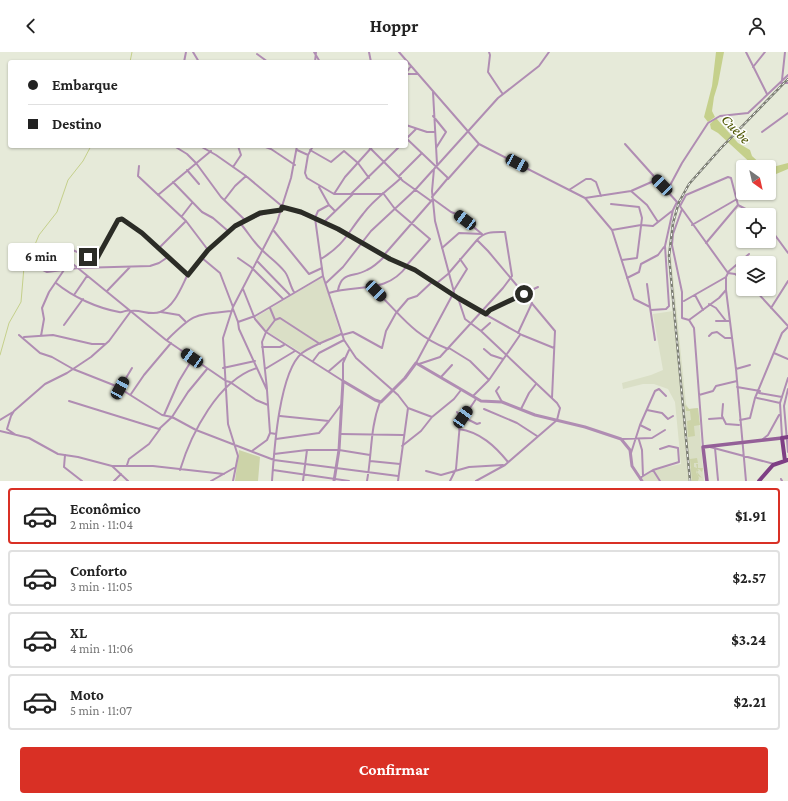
<!DOCTYPE html>
<html lang="pt">
<meta charset="utf-8">
<style>
:root{--surface:#fff;--page:#f6f6f6;--text:#222;--muted:#767676;--line:#e0e0e0;--accent:#d93025}
body{margin:0;font-family:"Crimson Pro",serif;background:var(--page);color:var(--text);height:100vh;display:flex;flex-direction:column;font-size:15px;white-space:nowrap}
*{box-sizing:border-box;margin:0}
p{font-size:13px;color:var(--muted)}
.icon{flex:none;width:22px;height:22px;fill:none;stroke:currentColor;stroke-width:2;stroke-linecap:round;stroke-linejoin:round}
.map{position:relative;height:429px;overflow:hidden}
.drawer{display:flex;flex-direction:column;background:var(--surface);flex:1}
.drawer>*{flex:none}
.guide{position:absolute;left:8px;top:8px;width:400px;height:88px;border-radius:4px;box-shadow:0 1px 3px #0004;display:grid;align-content:center;height:88px;padding:0 20px;background:var(--surface)}
.needle{width:26px;rotate:146deg}
.controls{position:absolute;left:736px;top:108px;display:grid;gap:8px}
.controls a{display:grid;place-items:center;width:40px;height:40px;border-radius:4px;background:var(--surface);box-shadow:0 1px 3px #0004;font-size:20px}
.end{position:absolute;width:18px;height:18px;margin:-9px;border:5px solid #2b2c26;background:#fff;box-shadow:0 0 0 2px #fff}
.from{border-radius:50%}
.bubble{position:absolute;height:28px;border-radius:4px;background:var(--surface);box-shadow:0 1px 3px #0004;font-size:13px;font-weight:700;line-height:28px;text-align:center}
.car{position:absolute;width:12px;height:24px;margin:-12px -6px;border-radius:5px;box-shadow:0 0 3px 1px #0007;background:linear-gradient(#222 24%,#8ab4d8 0 40%,#222 0 76%,#8ab4d8 0 86%,#222 0)}
.guide b{display:flex;align-items:center;gap:14px;height:38px;font-size:15px}
.guide b+b{border-top:1px solid var(--line)}
.guide i{width:10px;height:10px;background:var(--text)}
ul{padding:7px 0 0;list-style:none}
li{display:flex;align-items:center;gap:12px;height:56px;margin:0 8px 6px;padding:0 12px;border:2px solid var(--line);border-radius:4px}
li div{flex:1}
li b{display:block;font-size:15px}
li em{font-style:normal;font-weight:700}
li.on{border-color:var(--accent)}
li>.icon{width:36px;height:36px;stroke-width:1.5}
.primary-button{display:flex;gap:8px;margin-top:auto;padding:8px 20px}
.primary-button a{flex:1;height:46px;border-radius:4px;background:var(--accent);color:#fff;font-size:16px;font-weight:700;line-height:46px;text-align:center}
header{display:flex;justify-content:space-between;align-items:center;height:52px;padding:0 20px;background:var(--surface);font-size:18px;font-weight:700}
.map>svg:first-child{display:block}
.built{fill:#dadfc6}
.green{fill:#ccd3a8}
.water{fill:#c5d08b}
.lines{fill:none;stroke-linecap:round;stroke-linejoin:round}
.stream{stroke:#c5d08b;stroke-width:1}
.minor{stroke:#b08db3;stroke-width:2}
.tertiary{stroke:#b08db3;stroke-width:3}
.secondary{stroke:#946098;stroke-width:3.5}
.primary{stroke:#7e3f84;stroke-width:4}
.rail-casing{stroke:#7c7e74;stroke-width:2.5}
.rail{stroke:#fff;stroke-width:1;stroke-dasharray:3;stroke-linecap:butt}
.route{stroke:#2b2c26;stroke-width:5}
.labels{text-anchor:middle;stroke-width:3;stroke-linejoin:round;paint-order:stroke}
.water-label{font-size:15px;font-style:italic;fill:#4c5500;stroke:#fff}
</style>
<header><svg class="icon" aria-label="back" viewBox="0 0 24 24"><path d="M15 5l-7 7 7 7"/></svg>Hoppr<svg class="icon" aria-label="person" viewBox="0 0 24 24"><circle cx="12" cy="8" r="4"/><path d="M4 21q1-7 8-7t8 7"/></svg></header>
<div class="map">
<svg width="788" height="429" viewBox="0 0 788 429">
<rect width="100%" height="100%" fill="#e6ead9"/>
<path class="built" d="M671,203L686,352L689,357L698,356L704,429H643L641,426L654,418L681,412L675,350L668,337L654,332H643L623,337L622,331L651,323L663,318L653,262L673,259L669,211Z
M323,225L340,281L302,301L268,280L259,272L256,265Z"/>
<path class="green" d="M685,353L689,357L698,356L700,373L694,374L695,384L688,385L687,369L691,368L690,359H686Z
M239,398L260,405L258,429H235Z
M697,406L698,411H694V415L697,416L696,412H698V416H703L702,420L699,417H697L699,418L697,420L702,426L698,424L696,418V420L699,426L698,429H692L690,407Z"/>
<path class="water" d="M716,0H724L718,32L714,45L712,59L715,65L708,70L704,65L712,34Z
M716,66L738,91L750,98L752,104L764,115H755L718,81L711,77L710,72Z
M788,111V117L769,125V116Z"/>
<g class="lines">
<path class="stream" d="M130,10L132,0
M0,303L9,271L21,250L24,215L31,202L39,183L57,160L68,128L83,109L91,94"/>
<path class="minor" d="M193,0L199,10
M314,0L320,10
M369,0L371,10
M399,0L479,92L585,146L612,178L634,247L650,255L655,288
M489,0L490,3L488,20L502,41
M746,0L767,42
M257,2L268,10
M184,10L186,0
M315,10L316,0
M753,15L765,0
M406,21L411,14
M406,22H417
M782,28L785,0
M781,31H788
M433,40L437,112
M433,64L446,80L436,96
M406,73L427,80H435
M762,80L788,61
M406,86L448,126L432,145
M406,87L416,77
M625,92L677,150L728,221L735,222L743,228
M174,94L187,102L196,111
M200,94L216,103L246,124L283,155L324,170L390,207L415,218L453,243L458,246L465,267L481,279L557,351L560,356L557,368L505,413L476,429
M263,94L271,97L295,113
M313,94L308,103L305,121L307,126L334,142H382
M368,94L403,129L431,149
M297,98L308,103
M310,98L331,110L344,99L358,111L369,126
M196,111L221,145L246,169
M139,114L138,124L186,169L208,198
M233,115L241,103L238,94
M187,118L199,132
M399,124L422,101
M448,127L479,92
M173,130L202,160L213,166L228,179
M319,135L329,153
M569,138L586,127H591L596,130L601,144
M631,139L647,153L658,170
M667,139L682,111L708,71L720,64L748,61L788,23
M383,141L395,157L430,187L406,214
M334,142L345,125L373,94
M351,142L400,94
M158,143L211,99
M585,146L631,139L656,128
M225,147L235,134L246,124
M611,152L639,155L642,166L637,206L622,208
M738,153L757,163
M680,154L686,143L728,125L731,126L738,153L706,191
M682,157L673,182L672,193L682,240V266L689,268L694,276L703,395
M335,159L329,153L318,159L315,166L323,224L344,288L356,306L398,343L408,356L398,429
M182,164L192,151
M324,170L353,142
M240,171C248,180 253,190 262,198C270,206 278,211 285,220C289,225 290,234 294,240
M692,173L737,147
M769,175L788,201
M612,178L641,173L653,174L672,159
M274,179L309,222L322,216
M66,195L95,208L118,168L123,167L142,181L188,223
M159,196L186,169
M442,196L459,181L482,182
M53,199L68,208L166,288L226,329L230,330L256,348L268,353
M384,203L433,147L451,160L459,163L482,182
M202,206L220,221L233,255
M238,206L251,215L283,247
M321,207C345,192 346,183 363,162C373,148 388,138 401,126
M258,210L290,243
M43,218L47,220L78,216L150,214L159,211L168,205
M728,220L749,202
M728,221L726,225V238L736,317L746,429
M627,226L639,220L641,212L658,203L664,195
M56,231C73,245 97,256 119,260C123,261 126,257 131,259
M326,231L343,215L371,179L415,138L433,118
M437,231L448,222L477,188L488,199L555,279L552,346
M647,232L650,255
M371,235C400,260 409,281 448,297
M243,237L255,267L266,280L343,329
M754,237L788,274
M338,238C342,219 353,226 367,218C374,215 380,209 385,204
M454,238L467,217L460,207
M107,239L130,215
M329,241C359,232 386,242 407,214
M74,243L87,224
M695,243L703,258
M458,247L522,283L554,296
M684,249L726,225
M709,252L716,256L726,269
M771,256L788,229
M233,257L238,270L239,277L267,338L270,381L276,382
M651,258L666,257L669,254L665,194L673,158L677,150
M161,260L179,263L185,269
M486,262L490,258L538,235
M275,268L280,266L320,292
M689,268L719,246L726,238
M716,269H730
M238,270L255,264L323,224
M64,273L83,247
M481,279L490,271
M518,281L532,251
M19,283L40,301L52,305L73,317L116,334L162,363L172,365L196,378L274,408L398,424
M342,283L353,280L382,296L386,279L396,261L408,247L417,244L432,230
M41,284L44,267L42,256L49,240L64,218
M709,284L712,281L717,280L725,286H732
M24,285L53,283L92,292H104
M167,288C194,261 194,263 232,259
M262,295H280L284,293
M449,296L470,309L489,328
M484,297L491,303L503,307
M774,301L788,307
M313,309L319,301L344,288
M416,311L454,240L435,169L432,139L434,117L498,46L539,14L549,0
M419,312L440,305L503,236L512,224L505,180C494,180 485,179 477,188
M223,316L255,309
M265,317L295,299
M736,317L750,313
M329,319L344,306
M441,325L452,313
M343,329V311L349,298
M499,335L496,339L502,350
M737,335L760,339
M120,336L132,316
M267,337L262,290L266,280L275,268L270,256
M788,337L784,354L788,400
M759,341L782,345
M131,342L144,323L171,291
M474,343L489,328L520,283
M699,343L713,339L716,334L737,329
M757,346L780,351
M69,349L159,377L172,365L188,340L207,317
M723,352L722,364L726,372L739,373
M408,356L432,365
M484,357L517,371L537,384
M521,357L529,341L536,332
M647,358L662,361L668,367L673,364
M457,360L462,367
M164,363L179,329L193,306
M463,365L477,372L480,371
M709,367L723,366
M0,368L13,360
M740,368L750,366L755,346L782,281L788,275
M329,369L341,353
M640,373L650,378
M459,377C480,380 495,394 508,410
M0,379L29,386L58,402L78,405L112,414L128,429
M341,382L403,383
M16,383L7,377L11,364L14,359L45,332L67,321L91,305L109,289L131,259C140,257 150,264 160,260C174,255 181,236 187,224C191,217 198,211 203,205C223,179 248,163 281,158
M782,385L780,351L788,326
M276,387L319,381L329,369L280,364
M622,387L652,386L665,378
M763,387L768,383L779,363
M639,388L642,398L643,424L640,426
M402,394L421,379L432,365L454,347L461,338
M710,395L774,412
M715,396L718,428
M252,399L267,388L270,381
M631,401L640,373L655,339L659,337L666,344
M274,402L307,398
M65,403L64,415L82,429
M370,409L400,412
M127,413L129,407L149,392L160,377
M112,414H153L224,422
M180,418C191,382 218,328 257,316
M273,418L349,429
M653,418L660,429
M426,419L441,423L469,415L503,413
M643,424L653,418L679,410L678,396L669,394L660,397
M781,427L782,429
M114,429L121,422
M211,429L234,416
M233,429L238,404L228,372L223,286L233,255L277,170L291,126L297,94
M272,429C274,400 279,320 302,301C313,293 329,288 341,282
M303,429L307,398H339L370,403
M367,429C372,402 370,376 380,350
M450,429L456,417L460,371L476,347"/>
<path class="tertiary" d="M334,429L339,398L343,329L375,348L381,350L405,326L416,311L481,349L502,350L535,363L585,375L621,387L630,398L632,414L642,429"/>
<path class="secondary" d="M707,429L703,395L782,386"/>
<path class="primary" d="M785,409L782,386L788,385
M759,429L773,413L788,408"/>
<g class="rail-casing">
<path id="rail" d="M690,429L669,204L673,171L679,150L689,132L721,96L788,27"/>
</g>
<use href="#rail" class="rail"/>
</g>
<g class="lines">
<path class="route" d="M88,205L96,208L118,168L122,167L142,181L188,223L208,198L235,174L260,161L281,158L282,155L301,160L338,177L390,207L415,218L458,246L486,262L490,258L524,242"/>
</g>
<g class="labels">
<g class="water-label">
<text transform="translate(736 77) rotate(46)" y="5">Cuebe</text>
</g>
</g>
</svg>
<div class="controls">
<a><svg class="needle" viewBox="-14 -14 28 28"><path d="M0-13l5 13h-10z" fill="#e53935"/><path d="M0 13l5-13h-10z" fill="#767676"/></svg></a>
<a><svg class="icon" aria-label="locate" viewBox="0 0 24 24"><circle cx="12" cy="12" r="6"/><path d="M12 2v4M12 18v4M2 12h4M18 12h4"/></svg></a>
<a><svg class="icon" aria-label="layers" viewBox="0 0 24 24"><path d="M12 4l9 5-9 5-9-5zM3 14l9 5 9-5"/></svg></a>
</div>
<i class="end from" style="left:524px;top:242px"></i>
<i class="end" style="left:88px;top:205px"></i>
<div class="bubble" style="left:8px;top:191px;width:66px">6 min</div>
<i class="car" style="left:517px;top:111px;rotate:118deg"></i>
<i class="car" style="left:662px;top:133px;rotate:316deg"></i>
<i class="car" style="left:465px;top:168px;rotate:307deg"></i>
<i class="car" style="left:376px;top:239px;rotate:135deg"></i>
<i class="car" style="left:192px;top:306px;rotate:305deg"></i>
<i class="car" style="left:120px;top:336px;rotate:29deg"></i>
<i class="car" style="left:463px;top:365px;rotate:35deg"></i>
<div class="guide">
<b><i class="from"></i>Embarque</b>
<b><i></i>Destino</b>
</div>
</div>
<section class="drawer">
<ul>
<li class="on"><svg class="icon" aria-label="car" viewBox="0 0 24 24"><path d="M5 17H2v-5l4-1 3-4h7l3 4 3 1v5h-3M9 17h6M6 11h13"/><circle cx="7" cy="17" r="2"/><circle cx="17" cy="17" r="2"/></svg><div><b>Econômico</b><p>2 min · 11:04</p></div><em>$1.91</em></li>
<li><svg class="icon" aria-label="car" viewBox="0 0 24 24"><path d="M5 17H2v-5l4-1 3-4h7l3 4 3 1v5h-3M9 17h6M6 11h13"/><circle cx="7" cy="17" r="2"/><circle cx="17" cy="17" r="2"/></svg><div><b>Conforto</b><p>3 min · 11:05</p></div><em>$2.57</em></li>
<li><svg class="icon" aria-label="car" viewBox="0 0 24 24"><path d="M5 17H2v-5l4-1 3-4h7l3 4 3 1v5h-3M9 17h6M6 11h13"/><circle cx="7" cy="17" r="2"/><circle cx="17" cy="17" r="2"/></svg><div><b>XL</b><p>4 min · 11:06</p></div><em>$3.24</em></li>
<li><svg class="icon" aria-label="car" viewBox="0 0 24 24"><path d="M5 17H2v-5l4-1 3-4h7l3 4 3 1v5h-3M9 17h6M6 11h13"/><circle cx="7" cy="17" r="2"/><circle cx="17" cy="17" r="2"/></svg><div><b>Moto</b><p>5 min · 11:07</p></div><em>$2.21</em></li>
</ul>
<div class="primary-button"><a>Confirmar</a></div>
</section>
